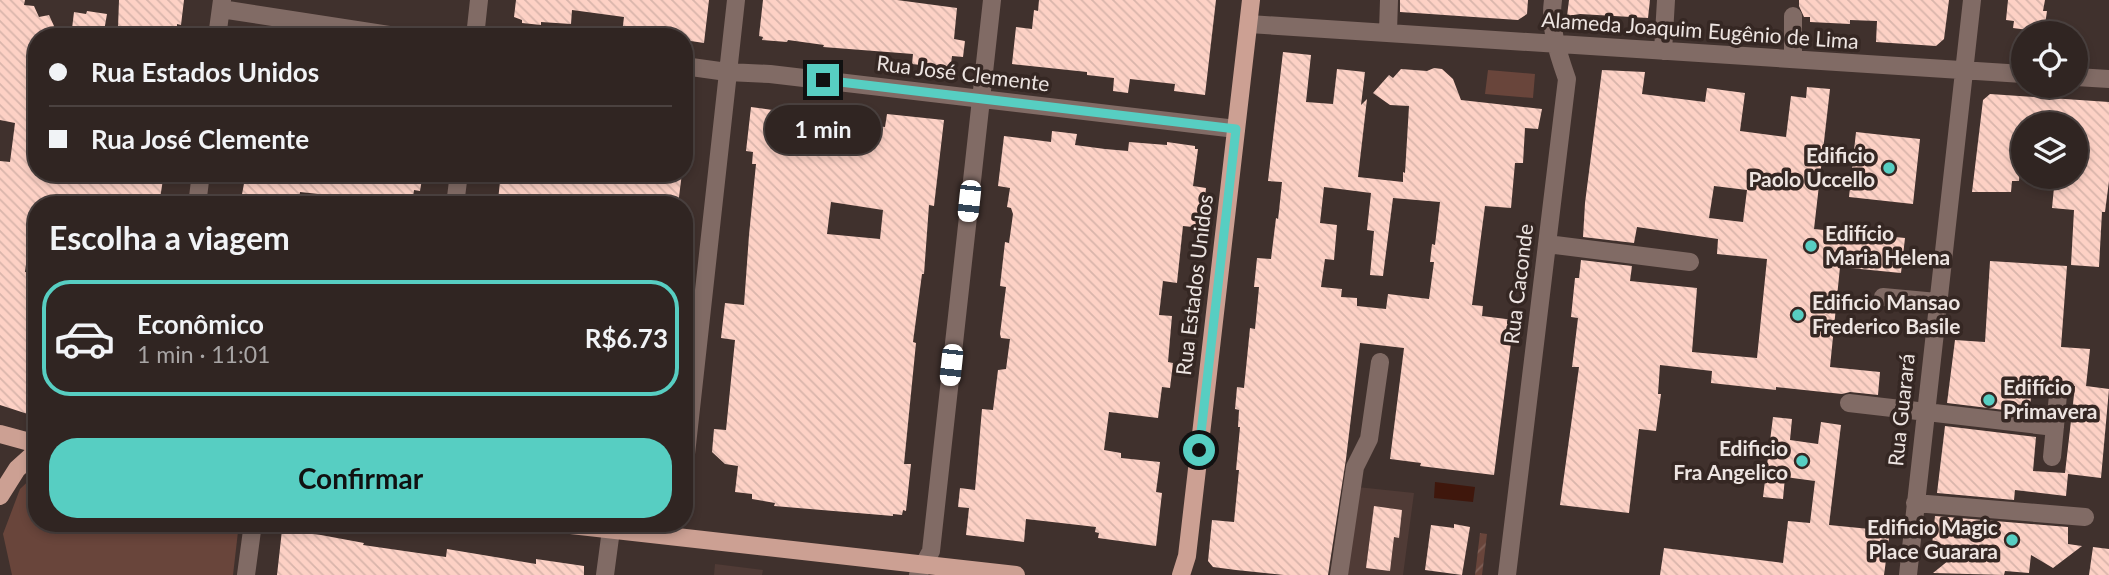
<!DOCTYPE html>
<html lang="pt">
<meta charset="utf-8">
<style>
:root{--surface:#302522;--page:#3c312f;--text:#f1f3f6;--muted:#a8a5a5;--line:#4b4240;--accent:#57cec2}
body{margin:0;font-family:Lato,sans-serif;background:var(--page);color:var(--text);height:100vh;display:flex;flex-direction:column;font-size:26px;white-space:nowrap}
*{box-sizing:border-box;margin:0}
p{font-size:23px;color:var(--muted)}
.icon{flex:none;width:38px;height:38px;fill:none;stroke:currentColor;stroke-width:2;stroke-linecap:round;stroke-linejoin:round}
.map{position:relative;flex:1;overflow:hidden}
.sheet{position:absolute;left:28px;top:196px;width:665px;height:336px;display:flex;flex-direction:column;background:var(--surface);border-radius:28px;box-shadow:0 4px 10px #0003,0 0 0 2px var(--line)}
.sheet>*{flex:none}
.banner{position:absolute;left:28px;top:28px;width:665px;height:154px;border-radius:28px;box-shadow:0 4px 10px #0003,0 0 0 2px var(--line);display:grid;align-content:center;height:154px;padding:0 21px;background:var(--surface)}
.fabs{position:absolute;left:2011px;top:21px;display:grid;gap:14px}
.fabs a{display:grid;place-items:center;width:77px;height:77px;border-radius:50%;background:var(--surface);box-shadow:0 4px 10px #0003,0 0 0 2px var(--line);font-size:35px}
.end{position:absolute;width:32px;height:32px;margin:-16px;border:9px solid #57cec2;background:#111;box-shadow:0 0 0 4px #111}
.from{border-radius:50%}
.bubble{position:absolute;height:49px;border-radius:24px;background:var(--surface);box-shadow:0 4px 10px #0003,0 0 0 2px var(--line);font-size:23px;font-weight:700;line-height:49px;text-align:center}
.car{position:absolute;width:21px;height:42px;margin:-21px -10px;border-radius:9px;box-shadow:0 0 5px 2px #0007;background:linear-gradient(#fff 24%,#345 0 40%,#fff 0 76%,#345 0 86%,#fff 0)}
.banner b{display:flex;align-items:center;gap:24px;height:66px;font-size:26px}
.banner b+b{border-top:2px solid var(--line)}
.banner i{width:18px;height:18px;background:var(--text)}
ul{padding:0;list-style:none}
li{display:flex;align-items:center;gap:21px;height:116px;margin:0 14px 10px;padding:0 7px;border:4px solid var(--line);border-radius:28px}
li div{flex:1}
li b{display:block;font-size:26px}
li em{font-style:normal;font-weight:700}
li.active{border-color:var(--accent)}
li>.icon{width:63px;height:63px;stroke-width:1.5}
h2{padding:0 21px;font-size:32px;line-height:84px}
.primary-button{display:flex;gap:14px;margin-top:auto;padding:14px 21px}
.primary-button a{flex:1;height:80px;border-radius:28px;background:var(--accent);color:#111;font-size:28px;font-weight:700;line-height:80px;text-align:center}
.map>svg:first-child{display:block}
.built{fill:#503b36}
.green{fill:#69453b}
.garden{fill:url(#garden-furrows)}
.water{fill:#3f170c}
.building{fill:url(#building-back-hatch);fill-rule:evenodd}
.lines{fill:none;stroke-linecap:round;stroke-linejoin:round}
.minor{stroke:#816b65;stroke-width:18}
.major{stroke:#cca093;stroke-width:18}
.route{stroke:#57cec2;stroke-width:9}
.poi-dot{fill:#57cec2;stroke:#352723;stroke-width:2.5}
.labels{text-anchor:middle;stroke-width:7;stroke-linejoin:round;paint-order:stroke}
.street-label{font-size:21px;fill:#ede4e1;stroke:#352723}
.poi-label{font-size:21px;font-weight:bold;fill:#ede4e1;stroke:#352723;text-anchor:end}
</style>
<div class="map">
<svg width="2109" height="575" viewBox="0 0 2109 575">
<defs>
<pattern id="garden-furrows" width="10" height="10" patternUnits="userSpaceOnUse" patternTransform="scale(1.75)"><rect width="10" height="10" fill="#69453b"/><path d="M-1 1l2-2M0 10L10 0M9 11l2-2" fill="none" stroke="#7f6057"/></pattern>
<pattern id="building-back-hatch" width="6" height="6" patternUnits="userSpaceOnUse" patternTransform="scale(1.75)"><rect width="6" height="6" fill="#fdd1c5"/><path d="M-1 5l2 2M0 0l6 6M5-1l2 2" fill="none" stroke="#d9b5ab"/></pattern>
</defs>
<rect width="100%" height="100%" fill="#40312d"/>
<path class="built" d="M1357,487L1414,493L1403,575H1347Z
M715,564L763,570L762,575H714Z"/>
<path class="green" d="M1488,70L1535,74L1533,98L1485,94Z
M37,473V523H239L233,575H12L3,534L20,489Z"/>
<path class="garden" d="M1480,533L1487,534L1482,575H1475Z"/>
<path class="water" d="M1435,482L1475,487L1473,502L1434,498Z"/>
<path class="building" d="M0,0H25L24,5L34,6L39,17L49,15L59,37H37V173H164L159,205H37V213L33,212L25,272L37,273V417L0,405V161L10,162L15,123L0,120Z
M119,0H184L181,25L177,24V31L171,30L170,33L160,32V37H142L140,31L118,28Z
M516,0H709L704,43L684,40V37H652L622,33L624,17L572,10L571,24L541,22V25L522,23V20L514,17Z
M763,0H897L957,8L954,39L965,41L963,57L952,56L950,73L919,70L920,65L912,64L913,54L823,47L824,45L788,40L787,42L762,40L763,37L759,36Z
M1039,0H1216L1205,95L1174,91L1175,84L1130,79L1128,93L1113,91L1114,78L1087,75V72L1012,64L1016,27L1032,29L1034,10L1038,11Z
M1400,0H1528L1527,14L1518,20L1400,12Z
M1569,0H1650L1648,18L1580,14L1567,16Z
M1799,0H1949L1944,39L1936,46L1876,42L1877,21L1850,20V24L1810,22V17H1804L1799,6Z
M2008,0H2045L2043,11H2047L2044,32L2013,28L2014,21L2006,20Z
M87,11L107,14L103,37H71L74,12L86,14Z
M1283,52L1311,55L1306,102L1333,104L1337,69L1365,72L1361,105L1367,99L1358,177L1403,182V172L1405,173L1409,106L1390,105L1373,93L1389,75L1393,78L1401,69L1427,71L1434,68L1442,69L1453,79L1461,100L1542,109L1538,129L1525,128L1523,163H1515L1511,208L1485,206L1472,305L1483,306L1482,316L1514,320L1494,475L1420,466L1421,463L1390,459L1404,348L1360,343L1346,459L1328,575H1284L1236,570L1213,567L1208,561L1212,520L1234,522L1239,470H1236L1240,427H1238L1239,410L1235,409L1237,387L1244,388L1250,328L1255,329L1259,287H1254L1257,258L1271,259L1276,218L1278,219L1279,211L1282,182L1268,181ZM1324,187L1371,193L1367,230L1374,231L1370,275L1383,276L1393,198L1440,202L1435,245L1432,244L1430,262H1434L1429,299L1388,294L1386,309L1357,306V298L1341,297L1342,289L1321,287L1325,259L1334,260L1337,225L1320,223Z
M1602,70L1645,72L1642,94L1705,102L1707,88L1745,93L1740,131L1786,137L1791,96L1806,98L1807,87L1830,89L1814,229L1905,238L1901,273L1840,267L1830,367L1880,372L1878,395L1850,392L1842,394L1776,387V390L1711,383L1712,371L1660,365L1658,394H1661L1656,431L1639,429L1629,513L1560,505L1579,367H1572L1578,318L1571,317L1575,278H1579L1581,260L1632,266L1630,281L1697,288L1692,352L1757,358L1767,259L1717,254L1718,239L1637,227L1634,243L1583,237L1585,203ZM1714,186L1747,190L1743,222L1709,218Z
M1990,94L2109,102V181L2105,212H2102L2099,267L2071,265L2074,210L2052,208L2055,177H2076L2078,124H2023L2019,181H2012L2011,192H1972L1983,100Z
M751,107L801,114L802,112L828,115L855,119V123L885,127L887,114L944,120L934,206L929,205L924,274H922L913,342L916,343L904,464H911L906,511L903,510L902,515L893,514V516L774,506L775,503L752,499V494L735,492L738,466L725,464L712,452L714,429L726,430L735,340L721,338L725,303L744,305L749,235L756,164H752L753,152L746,151ZM831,202L883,210L880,239L827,234Z
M1052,131L1077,134L1075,145L1105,149L1128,151L1129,142L1167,145V142L1195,146V149H1198L1193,186L1206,188L1202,228L1183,226L1177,283L1163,281L1159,315L1172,316L1168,362L1173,363L1170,388L1162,387L1158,418L1109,412L1104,450L1121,453V458L1160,462L1156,492L1162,493L1156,546L1098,538L1099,533L1095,532L1096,527L1026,519L1024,542L966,535L969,508L958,507L960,488L975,490L982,409L993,410L998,370L1006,369L1010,339L1001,338L1000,334L1006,287L1000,286L1005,242L1009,243L1013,214L1011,208L1007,207L1010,188L998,186L1004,136L1051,142Z
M1856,132L1920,139L1913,204L1849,197Z
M246,173H423L420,191L414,190L412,205L337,203V196L300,192L298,205H240Z
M501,173H682L678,205H527L502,202L498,200Z
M1990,261L2067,266L2061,347L2090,349L2086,386L2109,389L2101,478L2068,474L2066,496L2015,490L2014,500L1937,493L1945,426L2036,437L2033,471L2065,473L2075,386L2033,382L2029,413L1947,403L1955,340L1985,342Z
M1773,417L1792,419L1790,440L1818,444L1821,422L1841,425L1829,525L1890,531L1884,575H1660L1664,548L1783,563L1788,521L1810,523L1815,481L1785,477L1783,499L1763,497Z
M1374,506L1402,510L1399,538L1394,537L1390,571L1366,568Z
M1935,516L2068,527V544L2082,546L2053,568L2031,555L2029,573L2005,571L2004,575L1933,573L1964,548L1932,545Z
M1454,524L1470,527L1462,575L1425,570L1431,525L1454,528Z
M282,530L321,535L364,543L363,545L446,557L447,549L536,564V559L584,566V575H277Z
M2093,547L2109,549V575H2089Z"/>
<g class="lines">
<path class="minor" d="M221,9L402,37
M1249,24L2023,74
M1388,32L1389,0
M217,37L222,0
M475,37L479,0
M1663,51L1666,0
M1793,59V16
M684,66L727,72L770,74L1236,129
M2076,77L2109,79
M197,205L201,173
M455,205L459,173
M1547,244L1690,262
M1883,297L1937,302
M1849,403L2055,427
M2052,457L2058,395
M684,472L736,0
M1915,503L2085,517
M246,575L253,523
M605,575L611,530
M918,575L931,551L992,0
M1339,575L1355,467L1369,439L1380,362
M1507,575L1567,79C1558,53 1549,28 1553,0
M1908,575L1972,0"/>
<path class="major" d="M0,434L37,444
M0,496L17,469L37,451
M553,523L1016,575
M1181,575L1187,556L1251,0"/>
</g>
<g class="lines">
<path class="route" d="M823,80L1236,129L1199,450"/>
</g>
<g class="poi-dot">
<circle cx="1889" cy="168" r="7"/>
<circle cx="1811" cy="246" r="7"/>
<circle cx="1798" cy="315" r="7"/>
<circle cx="1989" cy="400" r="7"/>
<circle cx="1802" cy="461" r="7"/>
<circle cx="2012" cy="540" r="7"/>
</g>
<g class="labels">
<g class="street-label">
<text transform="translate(1700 31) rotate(4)" y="7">Alameda Joaquim Eugênio de Lima</text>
<text transform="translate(963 74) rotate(7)" y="7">Rua José Clemente</text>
<text transform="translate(1519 284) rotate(-83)" y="7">Rua Caconde</text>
<text transform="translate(1195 285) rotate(-83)" y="7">Rua Estados Unidos</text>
<text transform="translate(1902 410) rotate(-84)" y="7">Rua Guarará</text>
</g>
<g class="poi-label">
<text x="1875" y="163">Edificio<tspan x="1875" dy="24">Paolo Uccello</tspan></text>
<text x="1825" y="241" text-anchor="start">Edifício<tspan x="1825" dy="24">Maria Helena</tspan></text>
<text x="1812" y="310" text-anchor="start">Edificio Mansao<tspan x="1812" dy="24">Frederico Basile</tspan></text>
<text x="2003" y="395" text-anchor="start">Edifício<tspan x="2003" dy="24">Primavera</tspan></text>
<text x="1788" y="456">Edificio<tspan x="1788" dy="24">Fra Angelico</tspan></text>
<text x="1998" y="535">Edificio Magic<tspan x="1998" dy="24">Place Guarara</tspan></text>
</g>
</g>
</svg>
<div class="fabs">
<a><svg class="icon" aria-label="locate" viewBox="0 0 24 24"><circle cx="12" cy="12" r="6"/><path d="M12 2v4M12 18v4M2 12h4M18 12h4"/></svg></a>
<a><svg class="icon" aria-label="layers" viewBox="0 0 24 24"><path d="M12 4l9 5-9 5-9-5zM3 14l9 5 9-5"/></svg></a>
</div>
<i class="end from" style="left:1199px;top:450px"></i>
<i class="end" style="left:823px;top:80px"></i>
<div class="bubble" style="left:765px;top:105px;width:116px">1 min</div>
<i class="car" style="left:969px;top:201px;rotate:186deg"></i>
<i class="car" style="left:951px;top:365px;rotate:186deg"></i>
<div class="banner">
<b><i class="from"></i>Rua Estados Unidos</b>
<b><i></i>Rua José Clemente</b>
</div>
<section class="sheet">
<h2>Escolha a viagem</h2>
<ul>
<li class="active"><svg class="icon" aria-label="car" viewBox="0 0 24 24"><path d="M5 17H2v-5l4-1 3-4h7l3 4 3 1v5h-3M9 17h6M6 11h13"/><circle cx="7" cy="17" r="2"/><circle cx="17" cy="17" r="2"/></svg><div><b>Econômico</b><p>1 min · 11:01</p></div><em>R$6.73</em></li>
</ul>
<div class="primary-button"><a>Confirmar</a></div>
</section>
</div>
